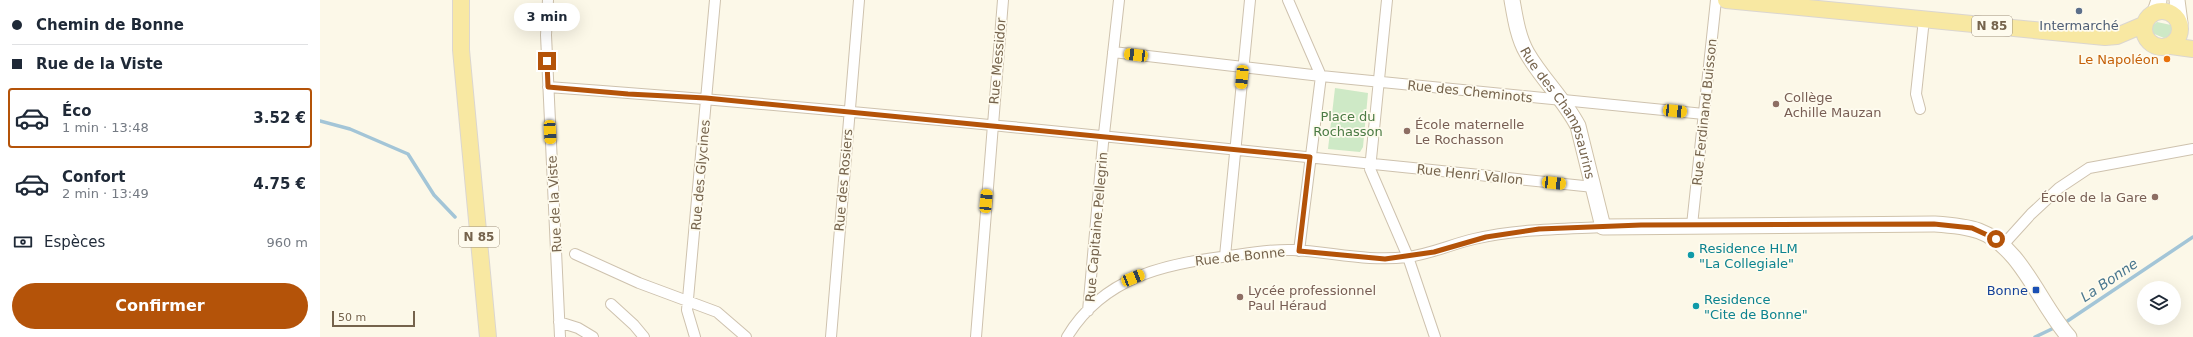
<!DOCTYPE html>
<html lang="fr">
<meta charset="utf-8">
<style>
:root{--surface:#fff;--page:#f6f6f7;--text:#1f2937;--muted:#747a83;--line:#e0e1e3;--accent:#b45309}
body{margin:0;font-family:"DejaVu Sans",sans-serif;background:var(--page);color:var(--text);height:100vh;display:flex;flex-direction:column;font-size:15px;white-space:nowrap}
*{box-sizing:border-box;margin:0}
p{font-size:13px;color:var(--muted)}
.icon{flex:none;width:22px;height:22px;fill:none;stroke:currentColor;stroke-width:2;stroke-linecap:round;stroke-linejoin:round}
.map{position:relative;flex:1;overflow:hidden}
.panel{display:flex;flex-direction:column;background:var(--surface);width:320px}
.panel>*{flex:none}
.hud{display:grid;align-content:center;height:88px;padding:0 12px;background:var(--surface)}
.controls{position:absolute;left:1817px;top:281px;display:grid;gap:8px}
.controls a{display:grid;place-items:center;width:44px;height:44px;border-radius:50%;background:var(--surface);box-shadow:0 4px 16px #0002;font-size:20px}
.scale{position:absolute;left:12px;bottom:10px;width:83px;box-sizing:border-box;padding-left:4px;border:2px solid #75634c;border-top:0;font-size:11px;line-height:14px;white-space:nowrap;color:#75634c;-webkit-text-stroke:3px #fefbee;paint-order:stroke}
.end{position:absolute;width:18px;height:18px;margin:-9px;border:5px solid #b45309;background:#fff;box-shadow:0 0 0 2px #fff}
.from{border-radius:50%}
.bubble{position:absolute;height:28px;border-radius:14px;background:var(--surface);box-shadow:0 4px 16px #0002;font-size:13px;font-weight:700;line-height:28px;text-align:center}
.car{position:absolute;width:12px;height:24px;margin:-12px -6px;border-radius:5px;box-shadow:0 0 3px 1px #0007;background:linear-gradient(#f5c518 24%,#345 0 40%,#f5c518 0 76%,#345 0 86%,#f5c518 0)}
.hud b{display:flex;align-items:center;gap:14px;height:38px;font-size:15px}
.hud b+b{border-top:1px solid var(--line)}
.hud i{width:10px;height:10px;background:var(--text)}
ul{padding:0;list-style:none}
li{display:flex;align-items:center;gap:12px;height:60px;margin:0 8px 6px;padding:0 4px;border:2px solid transparent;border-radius:4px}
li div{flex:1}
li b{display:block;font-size:15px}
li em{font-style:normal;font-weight:700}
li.current{border-color:var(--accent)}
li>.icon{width:36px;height:36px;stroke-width:1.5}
.pay{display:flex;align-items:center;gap:10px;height:44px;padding:0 12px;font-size:15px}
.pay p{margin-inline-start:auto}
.primary-button{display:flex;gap:8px;margin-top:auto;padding:8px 12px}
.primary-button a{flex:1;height:46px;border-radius:24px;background:var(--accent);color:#fff;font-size:16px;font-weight:700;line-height:46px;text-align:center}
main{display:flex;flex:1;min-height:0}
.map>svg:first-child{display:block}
.green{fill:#cee9c6}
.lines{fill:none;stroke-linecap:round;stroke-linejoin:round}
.stream{stroke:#a3c5d7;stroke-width:3.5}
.street-casing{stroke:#cec2ae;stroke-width:12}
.secondary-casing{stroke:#d0c3ab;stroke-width:17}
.primary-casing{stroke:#dbd6d0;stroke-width:18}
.street{stroke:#fff;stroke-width:10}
.secondary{stroke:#fff;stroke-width:15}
.primary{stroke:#f8e8a2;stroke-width:16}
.route{stroke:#b45309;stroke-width:5}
.service-dot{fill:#5c6f8a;stroke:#fefbee;stroke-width:1.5}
.food-dot{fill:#e8710a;stroke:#fefbee;stroke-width:1.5}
.education-dot{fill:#8d6e63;stroke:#fefbee;stroke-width:1.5}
.culture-dot{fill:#0f9aa8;stroke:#fefbee;stroke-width:1.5}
.transit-dot{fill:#1a4fb4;stroke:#fefbee;stroke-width:1.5}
.labels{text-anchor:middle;stroke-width:3.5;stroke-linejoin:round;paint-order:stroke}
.shield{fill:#fefbee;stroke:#9e917d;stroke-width:1}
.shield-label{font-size:12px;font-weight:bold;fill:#75634c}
.service-label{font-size:13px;fill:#4e5e75;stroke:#fefbee}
.food-label{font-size:13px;fill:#c56008;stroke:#fefbee;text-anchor:end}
.street-label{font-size:13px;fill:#75634c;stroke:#fefbee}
.education-label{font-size:13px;fill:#785e54;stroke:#fefbee;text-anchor:start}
.park-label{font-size:13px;fill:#4b7b44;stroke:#fefbee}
.culture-label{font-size:13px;fill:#0d838f;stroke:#fefbee;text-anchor:start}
.transit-label{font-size:13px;fill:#164399;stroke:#fefbee;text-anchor:end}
.water-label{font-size:14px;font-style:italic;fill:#4a778f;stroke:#fefbee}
</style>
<main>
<section class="panel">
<div class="hud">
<b><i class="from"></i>Chemin de Bonne</b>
<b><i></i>Rue de la Viste</b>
</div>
<ul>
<li class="current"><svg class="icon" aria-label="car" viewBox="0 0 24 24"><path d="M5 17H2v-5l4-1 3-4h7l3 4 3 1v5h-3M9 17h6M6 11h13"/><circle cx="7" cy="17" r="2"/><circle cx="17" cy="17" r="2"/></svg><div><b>Éco</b><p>1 min · 13:48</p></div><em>3.52 €</em></li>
<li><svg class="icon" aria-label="car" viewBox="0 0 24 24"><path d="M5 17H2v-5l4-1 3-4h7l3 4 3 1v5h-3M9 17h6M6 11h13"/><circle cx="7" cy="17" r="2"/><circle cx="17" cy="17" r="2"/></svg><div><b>Confort</b><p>2 min · 13:49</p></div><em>4.75 €</em></li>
</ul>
<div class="pay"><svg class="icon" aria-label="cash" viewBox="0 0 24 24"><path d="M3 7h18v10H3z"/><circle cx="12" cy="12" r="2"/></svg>Espèces<p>960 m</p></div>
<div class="primary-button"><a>Confirmer</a></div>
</section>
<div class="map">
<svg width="1873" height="337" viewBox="0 0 1873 337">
<rect width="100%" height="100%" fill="#fcf8e8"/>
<path class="green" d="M1837,22L1851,25L1853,30L1851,36L1844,38L1832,33V26Z
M1015,88L1048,93L1043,147L1040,152L1008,149Z"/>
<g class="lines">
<path class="stream" d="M0,121L30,129L88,154L114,195L135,217
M1743,324L1873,237
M1715,337L1736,327"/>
<g class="street-casing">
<path id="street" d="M228,0L226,35L240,337
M968,0L1001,76
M1067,0L1050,169L1088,257L1115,337
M793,52L1001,76L1384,114
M228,87C577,112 925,151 1274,187
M1600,109L1596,94L1604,19
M1372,225L1396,0
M1683,245L1711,214L1739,188L1769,168L1873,149
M979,251L1001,76
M255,254L319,283L397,312L426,337
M905,256L930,0
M291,304L314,325L324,337
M768,311L783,143L799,0
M239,322L258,328L273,337
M375,337L367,310L395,0
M511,337L539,0
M656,337L683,0
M747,337C783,277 846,263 910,256C930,253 953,249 973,250C1011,252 1049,262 1087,257C1111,254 1132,244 1154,239C1197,229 1240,229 1283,227"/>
</g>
<g class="secondary-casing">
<g id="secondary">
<path id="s1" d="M1192,0C1195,17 1198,38 1207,53C1222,79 1244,99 1258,126L1283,227L1614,224C1629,225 1645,226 1659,231C1701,246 1720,305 1749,337"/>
<path d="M1857,0L1860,23"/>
<path d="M1835,12L1839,0"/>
</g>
</g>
<g class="primary-casing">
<path id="primary" d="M141,0V50L168,337
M1406,0L1785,37L1797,36L1823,25
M1824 29a18 18 0 1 1 36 0a18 18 0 1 1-36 0Z
M1851,46L1873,49"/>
</g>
<use href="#street" class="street"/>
<use href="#secondary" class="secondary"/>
<use href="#primary" class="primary"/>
</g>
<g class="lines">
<path class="route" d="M227,61L228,87L308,94L386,98L990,157L979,251L1065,259L1114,252L1166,237L1219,229L1321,225L1614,224L1652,228L1676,239"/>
</g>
<circle class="service-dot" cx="1759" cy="11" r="4"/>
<circle class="food-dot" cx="1847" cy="59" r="4"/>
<g class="education-dot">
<circle cx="1456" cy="104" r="4"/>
<circle cx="1087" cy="131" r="4"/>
<circle cx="1835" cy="197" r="4"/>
<circle cx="920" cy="297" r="4"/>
</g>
<g class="culture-dot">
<circle cx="1371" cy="255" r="4"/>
<circle cx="1376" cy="306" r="4"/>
</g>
<rect class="transit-dot" x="1712" y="286" width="8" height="8" rx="2"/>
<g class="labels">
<g class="shield">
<rect x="1652" y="16" width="40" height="20" rx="3"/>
<rect x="139" y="227" width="40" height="20" rx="3"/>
</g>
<g class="shield-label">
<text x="1672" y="30">N 85</text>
<text x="159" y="241">N 85</text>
</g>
<g class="service-label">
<text x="1759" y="30">Intermarché</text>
</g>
<g class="food-label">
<text x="1839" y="64">Le Napoléon</text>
</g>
<g class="street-label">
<text transform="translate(677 61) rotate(-85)" y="5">Rue Messidor</text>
<text transform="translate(1150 91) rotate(6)" y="5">Rue des Cheminots</text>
<text transform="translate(1384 112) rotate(-84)" y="5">Rue Ferdinand Buisson</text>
<text dy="5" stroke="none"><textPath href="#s1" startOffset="124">Rue des Champsaurins</textPath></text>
<text transform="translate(1150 174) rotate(6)" y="5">Rue Henri Vallon</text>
<text transform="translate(380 175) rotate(-85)" y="5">Rue des Glycines</text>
<text transform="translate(523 180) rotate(-85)" y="5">Rue des Rosiers</text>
<text transform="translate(234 204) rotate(-93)" y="5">Rue de la Viste</text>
<text transform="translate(776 227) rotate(-85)" y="5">Rue Capitaine Pellegrin</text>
<text transform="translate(920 256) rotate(-6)" y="5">Rue de Bonne</text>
</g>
<g class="education-label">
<text x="1464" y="102">Collège<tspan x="1464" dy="15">Achille Mauzan</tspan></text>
<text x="1095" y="129">École maternelle<tspan x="1095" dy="15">Le Rochasson</tspan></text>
<text x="1827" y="202" text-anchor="end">École de la Gare</text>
<text x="928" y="295">Lycée professionnel<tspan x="928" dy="15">Paul Héraud</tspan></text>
</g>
<g class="park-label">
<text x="1028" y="121">Place du<tspan x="1028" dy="15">Rochasson</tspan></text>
</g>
<g class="culture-label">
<text x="1379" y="253">Residence HLM<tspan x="1379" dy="15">"La Collegiale"</tspan></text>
<text x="1384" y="304">Residence<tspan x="1384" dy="15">"Cite de Bonne"</tspan></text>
</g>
<g class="transit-label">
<text x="1708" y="295">Bonne</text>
</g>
<g class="water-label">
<text transform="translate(1789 280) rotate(-34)" y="5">La Bonne</text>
</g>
</g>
</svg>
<div class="controls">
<a><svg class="icon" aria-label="layers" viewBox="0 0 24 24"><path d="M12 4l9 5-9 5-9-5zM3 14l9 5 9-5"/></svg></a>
</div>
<div class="scale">50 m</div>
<i class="end from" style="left:1676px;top:239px"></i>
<i class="end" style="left:227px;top:61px"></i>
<div class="bubble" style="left:194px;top:3px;width:66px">3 min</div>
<i class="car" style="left:816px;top:55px;rotate:277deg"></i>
<i class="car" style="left:922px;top:77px;rotate:186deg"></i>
<i class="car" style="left:1355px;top:111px;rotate:96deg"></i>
<i class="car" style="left:230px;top:132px;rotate:177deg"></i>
<i class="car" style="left:1234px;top:183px;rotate:96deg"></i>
<i class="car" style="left:666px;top:201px;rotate:5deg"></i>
<i class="car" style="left:813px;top:278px;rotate:68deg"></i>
</div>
</main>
